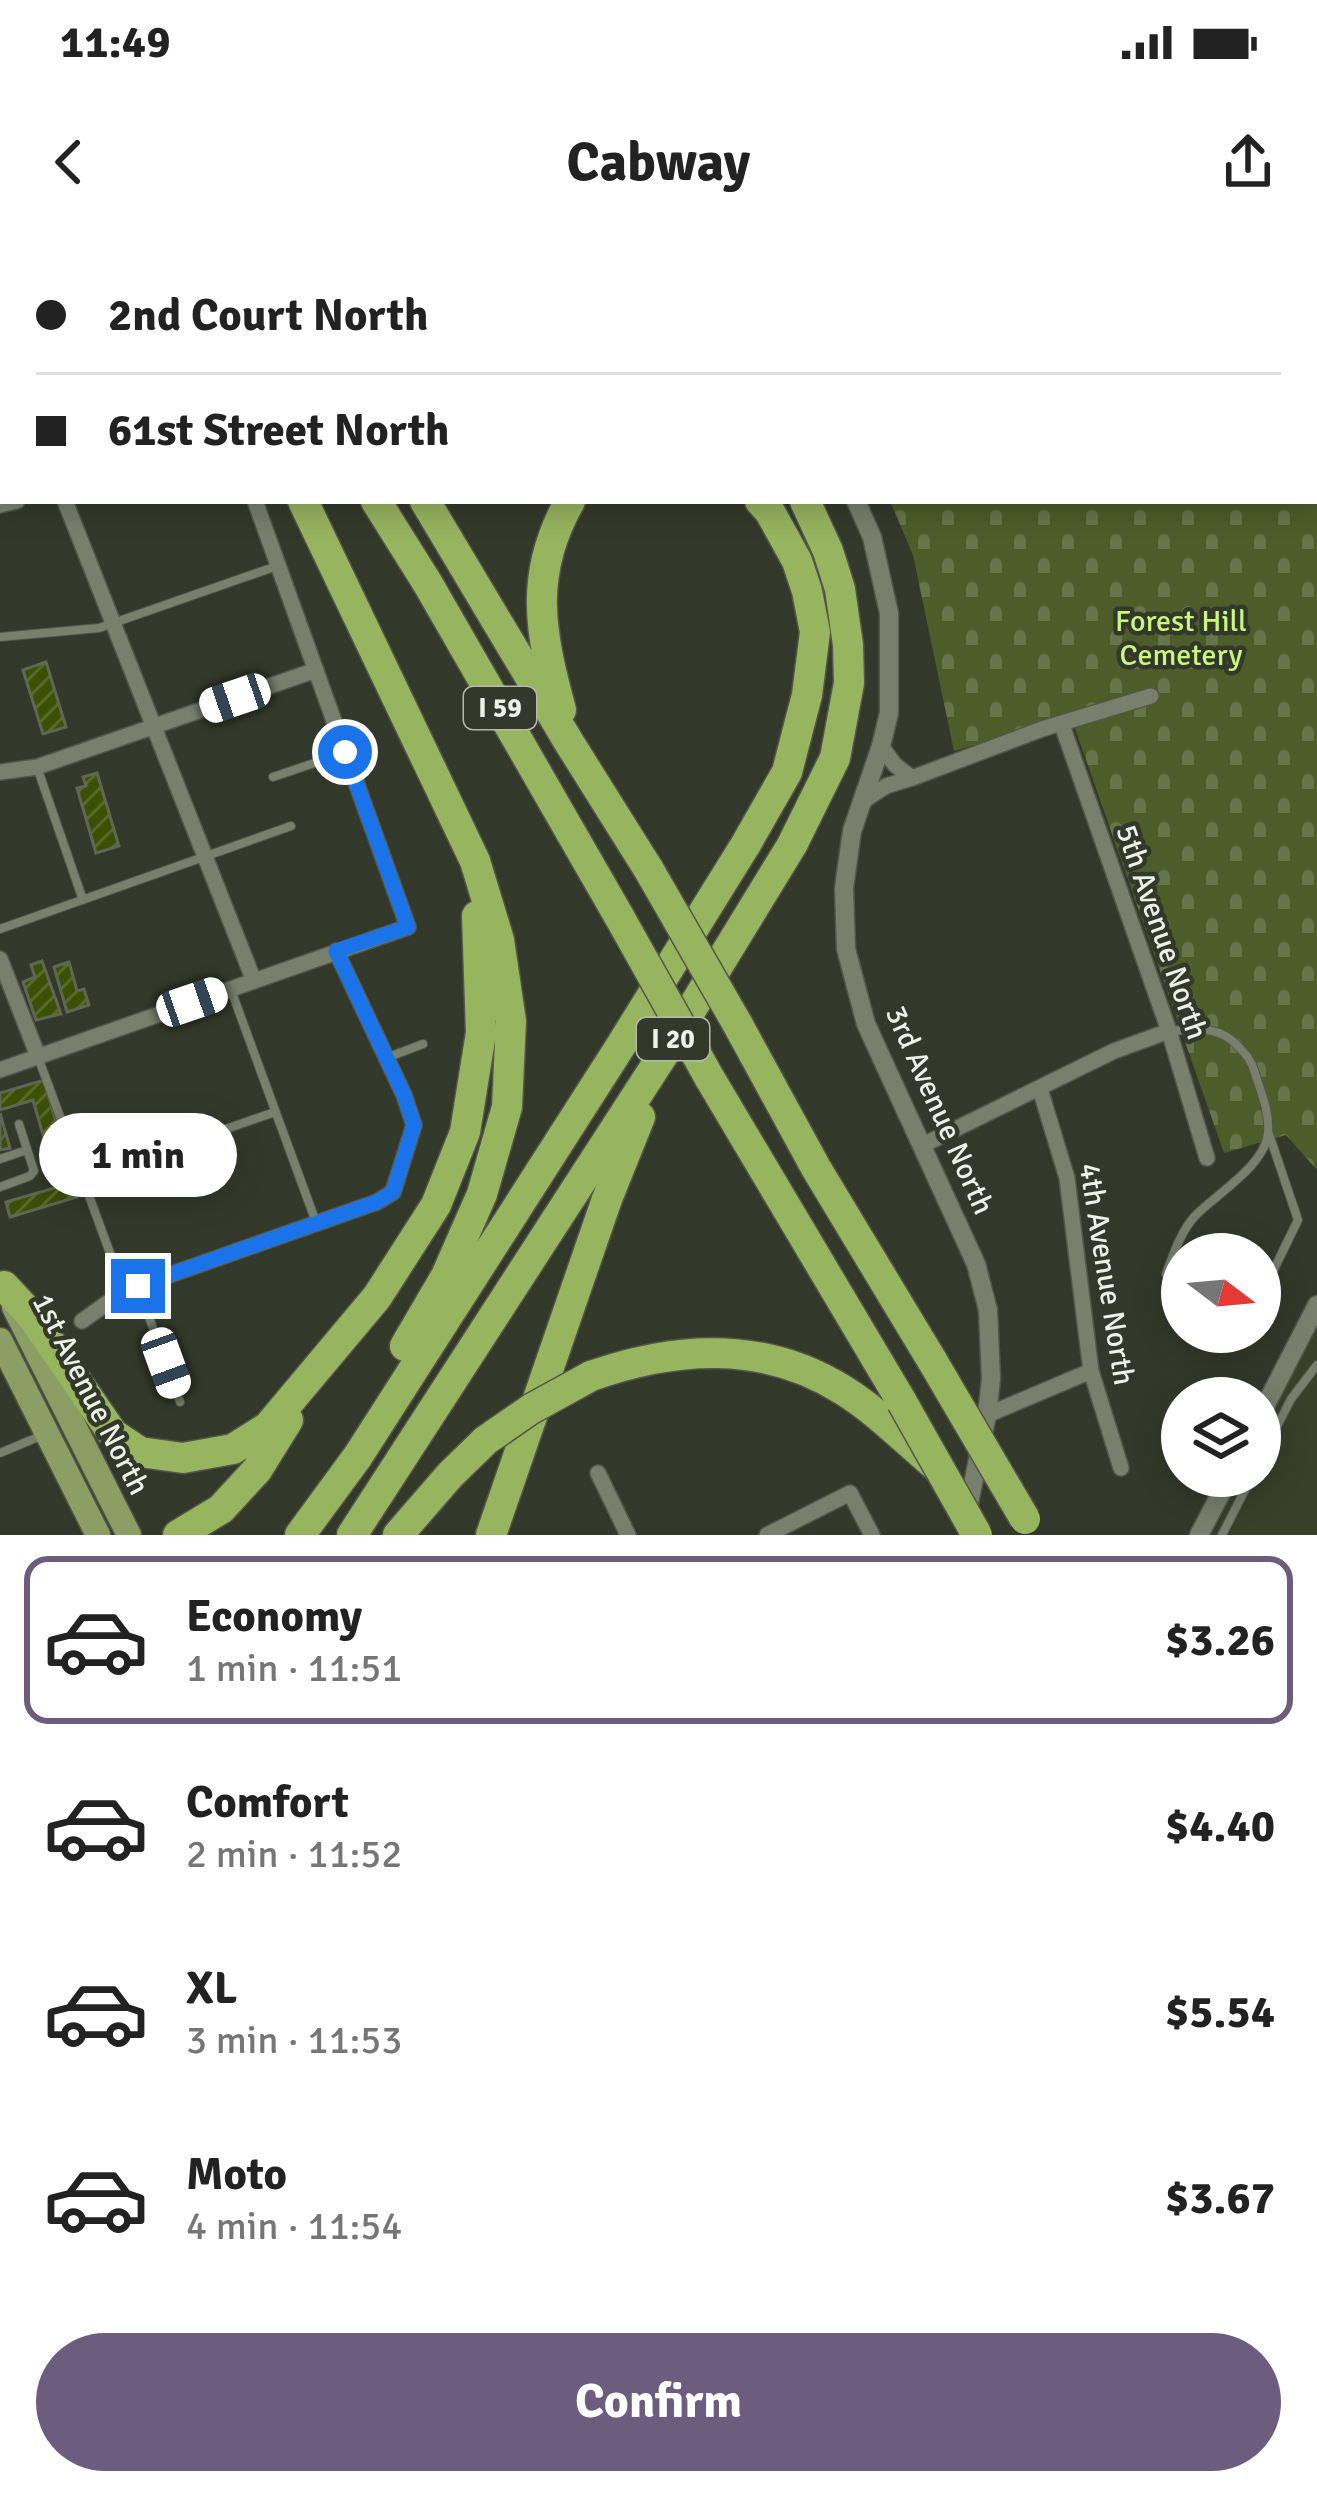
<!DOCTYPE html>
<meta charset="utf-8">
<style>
:root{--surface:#fff;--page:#f2f2f2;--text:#222;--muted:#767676;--line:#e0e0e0;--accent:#6c5d7e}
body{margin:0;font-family:Signika,sans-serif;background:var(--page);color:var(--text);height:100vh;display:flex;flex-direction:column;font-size:45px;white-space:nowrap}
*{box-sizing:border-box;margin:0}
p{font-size:39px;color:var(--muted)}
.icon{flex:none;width:66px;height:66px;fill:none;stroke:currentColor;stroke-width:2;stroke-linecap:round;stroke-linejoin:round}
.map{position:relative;height:1295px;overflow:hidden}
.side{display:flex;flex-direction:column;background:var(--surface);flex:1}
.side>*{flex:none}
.hud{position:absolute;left:0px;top:0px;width:1317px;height:264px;box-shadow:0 6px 30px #0003;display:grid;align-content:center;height:264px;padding:0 36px;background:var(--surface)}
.needle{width:78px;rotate:106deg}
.tools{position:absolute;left:1161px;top:993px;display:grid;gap:24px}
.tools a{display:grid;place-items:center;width:120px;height:120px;border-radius:50%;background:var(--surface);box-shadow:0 6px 30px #0003;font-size:60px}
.end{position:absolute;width:54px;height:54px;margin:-27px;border:15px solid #1a73e8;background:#fff;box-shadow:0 0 0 6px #fff}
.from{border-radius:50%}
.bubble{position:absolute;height:84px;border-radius:42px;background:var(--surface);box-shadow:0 6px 30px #0003;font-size:39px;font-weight:700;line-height:84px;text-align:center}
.car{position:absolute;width:36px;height:72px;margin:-36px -18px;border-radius:15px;box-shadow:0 0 9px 3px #0007;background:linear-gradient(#fff 24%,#345 0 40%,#fff 0 76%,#345 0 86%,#fff 0)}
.hud b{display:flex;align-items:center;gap:42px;height:114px;font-size:45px}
.hud b+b{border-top:3px solid var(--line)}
.hud i{width:30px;height:30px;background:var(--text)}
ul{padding:21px 0 0;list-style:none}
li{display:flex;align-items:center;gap:36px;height:168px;margin:0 24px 18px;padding:0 12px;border:6px solid transparent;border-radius:24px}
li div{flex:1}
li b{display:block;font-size:45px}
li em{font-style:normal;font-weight:700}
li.on{border-color:var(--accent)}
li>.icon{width:108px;height:108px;stroke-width:1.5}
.action{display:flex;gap:24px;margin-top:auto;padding:24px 36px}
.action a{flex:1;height:138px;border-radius:72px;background:var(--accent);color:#fff;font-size:48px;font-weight:700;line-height:138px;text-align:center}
.status{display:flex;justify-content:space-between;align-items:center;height:84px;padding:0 60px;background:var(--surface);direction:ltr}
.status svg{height:33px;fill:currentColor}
header{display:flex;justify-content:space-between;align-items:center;height:156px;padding:0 36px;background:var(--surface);font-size:54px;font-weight:700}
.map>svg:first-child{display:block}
.built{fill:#38402a}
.cemetery{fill:url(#cemetery-stones)}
.building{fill:url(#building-hatch);stroke:#606655;stroke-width:3}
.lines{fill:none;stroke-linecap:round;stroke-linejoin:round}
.service-casing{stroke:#525649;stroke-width:10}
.minor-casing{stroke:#525649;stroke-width:18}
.tertiary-casing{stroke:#525649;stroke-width:21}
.primary-casing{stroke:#525649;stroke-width:27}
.motorway-casing{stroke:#525649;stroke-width:33}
.service{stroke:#787f6d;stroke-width:8}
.minor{stroke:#787f6d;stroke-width:15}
.tertiary{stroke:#787f6d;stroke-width:18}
.primary{stroke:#8b9f65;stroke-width:24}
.motorway{stroke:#97b45f;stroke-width:30}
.motorway-bridge-casing{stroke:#525649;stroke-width:33;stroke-linecap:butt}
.motorway-bridge{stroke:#97b45f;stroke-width:30}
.route{stroke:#1a73e8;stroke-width:15}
.labels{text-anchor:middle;stroke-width:9;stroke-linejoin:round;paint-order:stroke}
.shield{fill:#33392a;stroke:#b5baae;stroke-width:3}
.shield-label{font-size:27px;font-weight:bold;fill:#edf1e7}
.park-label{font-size:30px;fill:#ccf57e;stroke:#33392a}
.street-label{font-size:30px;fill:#edf1e7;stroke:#33392a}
</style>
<div class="status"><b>11:49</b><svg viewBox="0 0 49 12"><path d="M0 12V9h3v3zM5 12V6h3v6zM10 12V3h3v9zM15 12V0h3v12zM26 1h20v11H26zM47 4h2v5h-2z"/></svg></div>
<header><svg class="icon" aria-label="back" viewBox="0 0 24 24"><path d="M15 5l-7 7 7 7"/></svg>Cabway<svg class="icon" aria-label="share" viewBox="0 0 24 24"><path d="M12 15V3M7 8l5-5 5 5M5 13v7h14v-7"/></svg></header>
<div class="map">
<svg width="1317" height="1295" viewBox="0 0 1317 1295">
<defs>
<pattern id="cemetery-stones" width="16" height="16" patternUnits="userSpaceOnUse" patternTransform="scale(3)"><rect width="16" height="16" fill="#4c5d2a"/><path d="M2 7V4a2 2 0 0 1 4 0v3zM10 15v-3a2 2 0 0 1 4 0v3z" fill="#667549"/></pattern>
<pattern id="building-hatch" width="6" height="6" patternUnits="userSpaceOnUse" patternTransform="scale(3)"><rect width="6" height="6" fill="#3c5003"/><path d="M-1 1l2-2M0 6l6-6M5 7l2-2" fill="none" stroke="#586a28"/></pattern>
</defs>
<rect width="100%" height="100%" fill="#33392a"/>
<path class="built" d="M1317,1077V1295H1213L1241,1236H1260V1195Z"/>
<path class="cemetery" d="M628,0H1317V930L1286,895L1224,913L1071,477L954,511L913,315L890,261H1314V3H632Z"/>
<path class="building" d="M46,422L66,487L43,494L23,430Z
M97,533L119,606L96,613L77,548L86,546L83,537Z
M42,721L61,774L36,780L23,742L35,737L31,725Z
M69,722L77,751L84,749L89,765L67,772L54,727Z
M44,840L77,957L10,977L6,962L58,947L33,860L0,870V853Z
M0,873L10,908L0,910Z"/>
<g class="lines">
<g class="service-casing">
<path id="service" d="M0,156L3,155
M0,397L99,388L277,326
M37,527L83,660
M273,537L344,513
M0,689L291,586
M231,750L316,982
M38,817L124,1051
M386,818L423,804
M0,919L27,910
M82,939L275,872
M0,947L30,936L34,931L19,884
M1166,1034C1174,1013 1180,993 1195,976C1216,954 1265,926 1268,893C1270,872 1260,850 1254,830C1251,820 1246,815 1239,807C1219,785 1197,789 1170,791
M138,1047L180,1162
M1260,1058L1298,980L1269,894
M0,1213L43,1195
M1260,1220L1291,1159L1317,1125
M1222,1295L1252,1236"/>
</g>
<g class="minor-casing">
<path id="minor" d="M161,0L162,3
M0,88L3,96
M65,261L254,741
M0,265L17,261
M1062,485L1169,791L1207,918
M881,506L895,525L912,538L1042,489L1151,456
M0,532L37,527L316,430
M863,561L886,546L912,538
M0,719L38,816
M0,830L408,687L255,261
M1040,849L1067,938L1091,1131L1121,1228
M923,905L1114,811L1169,791
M82,1081L124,1051L377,962L393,952L414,885L404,855L336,711
M987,1175L1091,1131
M598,1233L628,1295
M767,1295L850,1253L872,1295"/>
</g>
<g class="tertiary-casing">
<path id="tertiary" d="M590,0L594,3
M856,261L872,297L889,373V473L881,506L852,591L844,648L846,709L866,784L976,1024L988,1070L991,1139L987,1175L967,1273
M1260,1176L1317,1065
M1199,1295L1230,1236"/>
</g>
<g class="primary-casing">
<path id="primary" d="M14,1067L129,1295
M0,1100L98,1295"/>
</g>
<g class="motorway-casing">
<path id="motorway" d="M211,0L212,3
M243,0L244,3
M289,0V3
M386,0L390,3
M303,261L475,621L499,700L511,781L507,867L482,954L446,1036L405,1106
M376,261L428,344L620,678
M425,261L570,504L649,630
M561,470C540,392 528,335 570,261
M738,785L816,928L933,1122
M709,837L902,1162
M4,1046L32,1076L113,1194L140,1212L183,1218L233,1209L268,1187L377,1057L436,965L465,892L481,793L477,676
M591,1136C676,1106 763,1100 843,1150C877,1171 906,1201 937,1227
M178,1295L221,1269L257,1230L288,1180
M300,1295L358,1216L620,807L746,604L787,532L807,455L815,392L807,351L797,321L770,272L760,261
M352,1295L672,801L792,605L835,518L849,443L848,405L840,349L828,311L805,261
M398,1295L450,1235L486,1200
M491,1295L607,959L640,877"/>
</g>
<use href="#service" class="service"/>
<use href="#minor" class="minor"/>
<use href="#tertiary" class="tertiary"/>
<use href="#primary" class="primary"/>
<use href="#motorway" class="motorway"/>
<g class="motorway-bridge-casing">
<path id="motorway-bridge" d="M649,630L738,785
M620,678L709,837
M933,1122L1025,1279
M902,1162L977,1295
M486,1200L531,1169L591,1136"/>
</g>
<use href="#motorway-bridge" class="motorway-bridge"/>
</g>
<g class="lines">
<path class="route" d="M138,1046L377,962L393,952L414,885L404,855L336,711L408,687L345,512"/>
</g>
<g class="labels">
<g class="shield">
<rect x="464" y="447" width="72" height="42" rx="9"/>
<rect x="637" y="778" width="72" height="42" rx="9"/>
</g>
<g class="shield-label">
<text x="500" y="477">I 59</text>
<text x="673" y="808">I 20</text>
</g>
<g class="park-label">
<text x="1181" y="391">Forest Hill<tspan x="1181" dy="34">Cemetery</tspan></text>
</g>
<g class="street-label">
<text transform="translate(1162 692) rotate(71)" y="10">5th Avenue North</text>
<text transform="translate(940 870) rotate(66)" y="10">3rd Avenue North</text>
<text transform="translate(1107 1034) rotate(81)" y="10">4th Avenue North</text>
<text transform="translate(91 1154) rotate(63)" y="10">1st Avenue North</text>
</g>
</g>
</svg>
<div class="tools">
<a><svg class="needle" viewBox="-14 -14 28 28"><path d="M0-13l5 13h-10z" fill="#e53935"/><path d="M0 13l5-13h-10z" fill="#767676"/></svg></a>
<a><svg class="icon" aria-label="layers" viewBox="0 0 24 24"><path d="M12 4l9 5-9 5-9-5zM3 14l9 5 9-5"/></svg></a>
</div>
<i class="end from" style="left:345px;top:512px"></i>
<i class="end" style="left:138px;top:1046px"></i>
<div class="bubble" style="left:39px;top:873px;width:198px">1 min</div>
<i class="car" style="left:235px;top:458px;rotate:251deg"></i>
<i class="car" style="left:192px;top:762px;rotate:71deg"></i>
<i class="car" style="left:166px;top:1123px;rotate:160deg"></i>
<div class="hud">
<b><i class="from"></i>2nd Court North</b>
<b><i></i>61st Street North</b>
</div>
</div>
<section class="side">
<ul>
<li class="on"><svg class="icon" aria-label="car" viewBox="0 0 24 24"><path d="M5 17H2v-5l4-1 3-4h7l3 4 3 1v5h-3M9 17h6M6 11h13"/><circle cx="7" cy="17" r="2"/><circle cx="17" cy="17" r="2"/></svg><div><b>Economy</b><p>1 min · 11:51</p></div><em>$3.26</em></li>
<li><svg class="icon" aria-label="car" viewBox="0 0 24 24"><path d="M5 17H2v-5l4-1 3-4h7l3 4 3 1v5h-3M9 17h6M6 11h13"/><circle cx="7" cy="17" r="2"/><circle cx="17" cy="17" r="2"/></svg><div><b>Comfort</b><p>2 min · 11:52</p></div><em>$4.40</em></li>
<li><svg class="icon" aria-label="car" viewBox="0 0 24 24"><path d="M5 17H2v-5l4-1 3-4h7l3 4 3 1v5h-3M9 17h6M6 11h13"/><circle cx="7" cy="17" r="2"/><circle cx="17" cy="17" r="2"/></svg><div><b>XL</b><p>3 min · 11:53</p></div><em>$5.54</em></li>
<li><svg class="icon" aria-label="car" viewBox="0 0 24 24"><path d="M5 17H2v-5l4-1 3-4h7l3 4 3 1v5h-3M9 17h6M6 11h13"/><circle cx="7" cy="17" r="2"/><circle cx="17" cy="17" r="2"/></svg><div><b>Moto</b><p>4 min · 11:54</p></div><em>$3.67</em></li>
</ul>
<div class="action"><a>Confirm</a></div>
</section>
